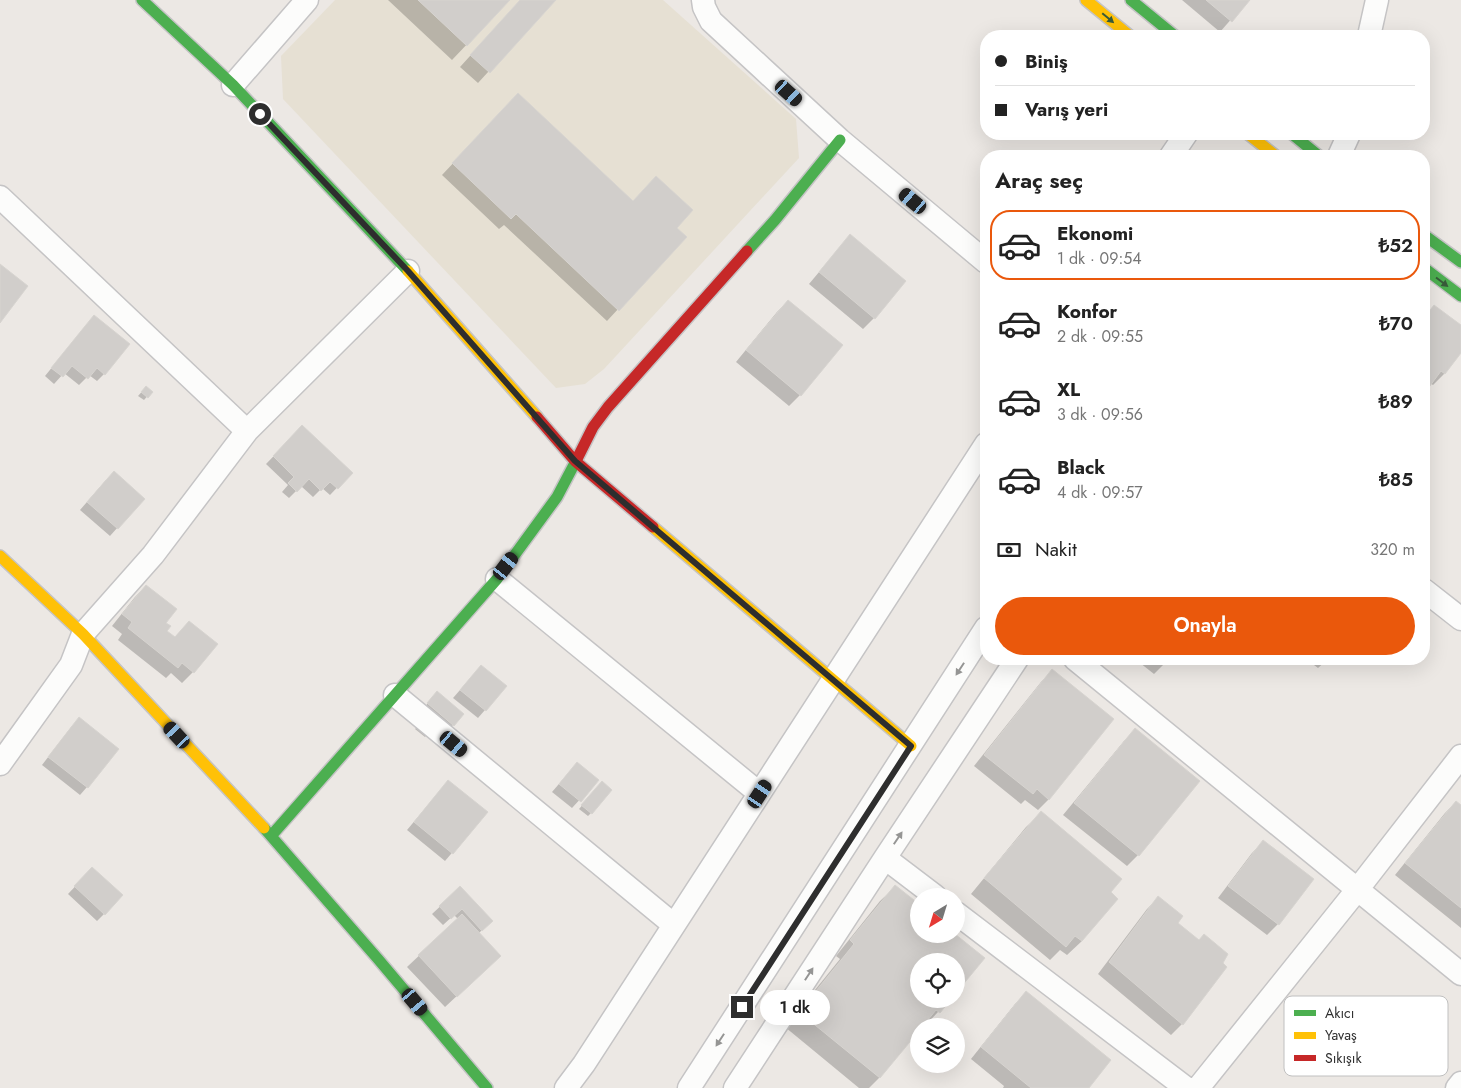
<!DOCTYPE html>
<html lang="tr">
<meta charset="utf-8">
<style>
:root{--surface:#fff;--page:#f2f2f2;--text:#222;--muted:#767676;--line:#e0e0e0;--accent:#ea580c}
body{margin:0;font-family:Jost,sans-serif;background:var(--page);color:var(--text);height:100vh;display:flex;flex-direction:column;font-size:19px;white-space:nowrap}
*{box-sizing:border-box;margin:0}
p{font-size:16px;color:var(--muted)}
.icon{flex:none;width:28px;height:28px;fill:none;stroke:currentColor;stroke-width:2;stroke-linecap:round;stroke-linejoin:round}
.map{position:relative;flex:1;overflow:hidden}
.details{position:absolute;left:980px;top:150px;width:450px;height:515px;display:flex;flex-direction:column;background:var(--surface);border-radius:20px;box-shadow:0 5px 20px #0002}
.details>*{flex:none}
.banner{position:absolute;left:980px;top:30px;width:450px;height:110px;border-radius:20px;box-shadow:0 5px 20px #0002;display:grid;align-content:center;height:110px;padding:0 15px;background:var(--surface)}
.needle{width:32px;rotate:218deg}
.controls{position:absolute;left:910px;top:888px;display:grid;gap:10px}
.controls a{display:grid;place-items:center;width:55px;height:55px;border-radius:50%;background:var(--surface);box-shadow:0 5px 20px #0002;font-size:25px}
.end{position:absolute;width:22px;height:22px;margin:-11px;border:6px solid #2e2e2e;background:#fff;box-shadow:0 0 0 2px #fff}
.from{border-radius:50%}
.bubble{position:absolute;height:35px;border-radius:18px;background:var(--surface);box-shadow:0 5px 20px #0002;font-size:16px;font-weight:600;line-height:35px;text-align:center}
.car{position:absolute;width:15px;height:30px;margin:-15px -8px;border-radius:6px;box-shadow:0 0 4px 1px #0007;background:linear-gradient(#222 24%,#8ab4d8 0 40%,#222 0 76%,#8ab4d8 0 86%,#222 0)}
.banner b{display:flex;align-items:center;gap:18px;height:48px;font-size:19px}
.banner b+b{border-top:1px solid var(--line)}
.banner i{width:12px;height:12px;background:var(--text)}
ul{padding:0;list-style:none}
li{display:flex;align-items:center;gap:15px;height:70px;margin:0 10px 8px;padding:0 5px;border:2px solid transparent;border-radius:20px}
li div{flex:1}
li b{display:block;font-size:19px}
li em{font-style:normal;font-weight:600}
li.current{border-color:var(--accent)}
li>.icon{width:45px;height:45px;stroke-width:1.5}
h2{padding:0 15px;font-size:22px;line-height:60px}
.pay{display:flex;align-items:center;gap:12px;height:55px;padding:0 15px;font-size:19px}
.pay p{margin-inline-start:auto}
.action{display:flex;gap:10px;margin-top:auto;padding:10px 15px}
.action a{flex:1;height:58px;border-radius:30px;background:var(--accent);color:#fff;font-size:20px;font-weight:600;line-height:58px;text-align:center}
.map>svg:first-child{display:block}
.education{fill:#e6e0d3}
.shadow{fill:#0003}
.building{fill:#d1cecb;stroke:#d7d4d0}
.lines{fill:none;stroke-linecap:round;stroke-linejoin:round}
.street-casing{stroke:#c5c4c5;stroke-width:25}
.fast-casing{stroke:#c5c4c5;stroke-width:14}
.slow-casing{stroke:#c5c4c5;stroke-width:14}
.jam-casing{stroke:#c5c4c5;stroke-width:14}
.street{stroke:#fcfcfb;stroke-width:22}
.fast{stroke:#4caf50;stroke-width:11}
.slow{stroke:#ffc107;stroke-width:11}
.jam{stroke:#c62828;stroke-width:11}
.oneway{fill:#385b3a}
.oneway2{fill:#959594}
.route{stroke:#2e2e2e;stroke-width:6}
.key{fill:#fff;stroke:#c0c0c0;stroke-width:1}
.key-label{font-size:14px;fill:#2e2e2e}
</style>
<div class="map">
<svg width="1461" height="1088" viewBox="0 0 1461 1088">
<rect width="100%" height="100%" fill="#ece8e4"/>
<path class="education" d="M335,0H663L796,119L799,158L604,369L585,384L556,388L283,99L281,56Z"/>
<path class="shadow" d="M388,0H509L452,60Z
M521,0H554L478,83L460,67Z
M1182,0H1248L1220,32Z
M507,106L633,202L675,228L685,237L607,321L504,225L499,229L442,175Z
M840,247L874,318L863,329L809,284Z
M788,301L800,395L789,406L736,362L777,312Z
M1434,306L1461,327V351L1444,374L1433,385L1430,383L1424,392V316Z
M87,324L104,374L97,381L89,375L79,385L64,373L54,384L45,376Z
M146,387L151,392L144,400L138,396Z
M302,427L351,473L330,495L322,488L313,497L301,486L289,498L282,492L288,485L266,464Z
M106,480L143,499L110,536L80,510Z
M146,586L165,623L166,631L174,638L189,622L193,672L182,683L171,673L166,678L118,640L122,634L112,626L135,597Z
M1135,659H1169L1154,674Z
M1306,659H1328L1318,668Z
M481,666L505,687L478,718L453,698Z
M1052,671L1049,799L1038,810L1025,800L1021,804L974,766L1041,682Z
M433,696L453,725L450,728L425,707Z
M424,720L433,728L425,737L415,729Z
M72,726L87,787L80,795L42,765Z
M1135,730L1138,855L1127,866L1063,815L1124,741Z
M570,771L597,781L572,808L552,792Z
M448,781L486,813L445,861L407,830Z
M602,783L591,813L588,816L579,809Z
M1456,802L1461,807V928L1395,875L1445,813Z
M1041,813L1109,892L1082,941L1067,955L1060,950L1050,960L971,894L1026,827Z
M1263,842L1278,924L1267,935L1218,898L1252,853Z
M85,876L104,914L97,921L68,894Z
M895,887L919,934H953L983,958L956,961H919V999H950L925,1026L922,1025L919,1026V1029L879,1078L869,1088H859L785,1027L840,959L836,956L880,901Z
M460,888L491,921L478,934L488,967L445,1007L407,967L458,919L454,915L443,925L432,914Z
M1158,898L1177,923L1182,1024L1171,1035L1098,974L1147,909Z
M1026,993L1087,1088H1003L1004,1086L971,1059L1015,1004Z"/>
<path class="building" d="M418,0H510L467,46Z
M520,0H556L490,73L470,55Z
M1206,0H1250L1232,22Z
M518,93L633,201L656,176L693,210L677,228L687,237L619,311L516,214L511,219L452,163Z
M850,234L906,281L875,319L819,272Z
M0,264L28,286L0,323Z
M788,300L843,345L801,396L746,350Z
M1434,305L1461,325V353L1445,374L1441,371L1424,394V318Z
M94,315L130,344L105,375L97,368L88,379L72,366L63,377L51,368Z
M146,386L153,392L148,398L141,392Z
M302,425L353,473L338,489L330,482L321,491L309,479L297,492L288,483L294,477L273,456Z
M114,471L145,499L118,529L87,502Z
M146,585L177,609L166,623L171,626L167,631L175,637L189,621L218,644L194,673L182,663L178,668L128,628L132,622L122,614Z
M481,665L507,686L486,711L460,690Z
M1052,669L1114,719L1049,800L1037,789L1033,794L984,755Z
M437,691L464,714L454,726L427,703Z
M79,717L119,749L88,788L48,757Z
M1135,728L1200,781L1139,856L1074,803Z
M577,762L599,780L581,802L559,784Z
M448,780L488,812L453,854L414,822Z
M602,781L612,790L592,814L581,805Z
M1456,801L1461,805V908L1405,863Z
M1041,811L1122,879L1111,892L1118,899L1082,941L1075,936L1066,947L984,878Z
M1263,840L1314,879L1279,925L1228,886Z
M92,867L123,895L105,915L74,886Z
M895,885L919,904V934H955L985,958L956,993V961H919V999H951L940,1013L936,1010L923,1026H919V1031L880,1078L799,1012L854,944L850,940Z
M460,886L493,921L482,931L462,909L451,919L439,906Z
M1158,896L1183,916L1178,923L1199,940L1204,934L1228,954L1223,963L1227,967L1183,1025L1109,962Z
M462,914L501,956L457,997L418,955Z
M1026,991L1111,1060L1089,1088H1031L981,1047Z"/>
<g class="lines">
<g class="street-casing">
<path id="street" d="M703,0L704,7L711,21L763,69L840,140L986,262
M1369,36L1377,0
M233,85L307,0
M1171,156L1186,134
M1339,156L1349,134
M0,197L247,431
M497,579L759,793
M1424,590L1461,619
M1075,659L1461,974
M395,695L674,925
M0,764L71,665L83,634L153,555L247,431L408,271
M885,858L935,896
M956,913L1186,1088
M566,1088L584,1064L986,444
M689,1088L986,628
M735,1088L885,858L1017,659
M1198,1088L1357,890L1461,756
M1457,1088L1461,1083"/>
</g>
<g class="fast-casing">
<path id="fast" d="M142,0L233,85L408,271
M1131,0L1175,36
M1292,134L1319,156
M1424,235L1461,262
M747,251L775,220L840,140
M1424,268L1461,296
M264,828L378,959L487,1088
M271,836L497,579L557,497L577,459"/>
</g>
<g class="slow-casing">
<path id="slow" d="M1086,0L1130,36
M1248,134L1276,156
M408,271L537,417
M653,527L911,746
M0,556L83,634L264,828"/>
</g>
<g class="jam-casing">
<path id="jam" d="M537,417L575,461L653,527
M577,459L593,427L608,407L747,251"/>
</g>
<use href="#street" class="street"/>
<use href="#fast" class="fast"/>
<use href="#slow" class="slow"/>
<use href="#jam" class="jam"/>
</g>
<defs><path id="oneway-solid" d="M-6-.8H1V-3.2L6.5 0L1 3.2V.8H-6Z" transform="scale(1.25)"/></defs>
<g class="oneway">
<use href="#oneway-solid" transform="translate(1108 18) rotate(40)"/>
<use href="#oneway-solid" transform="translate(1442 282) rotate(37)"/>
</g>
<g class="oneway2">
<use href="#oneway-solid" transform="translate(960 669) rotate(123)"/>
<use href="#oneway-solid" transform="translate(898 838) rotate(-56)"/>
<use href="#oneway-solid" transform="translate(809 974) rotate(-57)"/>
<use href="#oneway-solid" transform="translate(720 1040) rotate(123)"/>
</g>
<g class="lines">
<path class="route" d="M260,114L408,271L575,461L911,746L742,1007"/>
</g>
<rect x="1284" y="996" width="164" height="80" rx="8" class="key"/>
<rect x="1294" y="1010" width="22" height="6" fill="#4caf50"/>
<rect x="1294" y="1032" width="22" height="7" fill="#ffc107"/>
<rect x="1294" y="1055" width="22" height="6" fill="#c62828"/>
<g class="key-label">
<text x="1325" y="1018">Akıcı</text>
<text x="1325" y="1040">Yavaş</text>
<text x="1325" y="1063">Sıkışık</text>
</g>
</svg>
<div class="controls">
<a><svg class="needle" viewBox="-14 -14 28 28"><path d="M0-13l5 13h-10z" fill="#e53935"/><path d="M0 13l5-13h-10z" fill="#767676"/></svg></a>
<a><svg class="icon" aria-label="locate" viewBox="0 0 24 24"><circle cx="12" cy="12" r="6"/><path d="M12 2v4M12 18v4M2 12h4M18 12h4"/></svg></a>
<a><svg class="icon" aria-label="layers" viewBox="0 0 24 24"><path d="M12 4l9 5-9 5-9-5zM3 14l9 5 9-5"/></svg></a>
</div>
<i class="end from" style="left:260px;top:114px"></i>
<i class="end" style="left:742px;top:1007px"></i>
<div class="bubble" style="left:760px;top:990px;width:70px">1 dk</div>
<i class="car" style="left:789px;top:93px;rotate:132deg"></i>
<i class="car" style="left:913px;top:201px;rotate:310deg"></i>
<i class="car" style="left:506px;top:566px;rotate:37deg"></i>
<i class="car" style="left:177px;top:735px;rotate:317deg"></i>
<i class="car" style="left:454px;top:744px;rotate:130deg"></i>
<i class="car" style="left:760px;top:794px;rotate:33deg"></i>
<i class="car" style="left:415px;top:1002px;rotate:140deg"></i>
<div class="banner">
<b><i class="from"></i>Biniş</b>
<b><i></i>Varış yeri</b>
</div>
<section class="details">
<h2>Araç seç</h2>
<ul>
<li class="current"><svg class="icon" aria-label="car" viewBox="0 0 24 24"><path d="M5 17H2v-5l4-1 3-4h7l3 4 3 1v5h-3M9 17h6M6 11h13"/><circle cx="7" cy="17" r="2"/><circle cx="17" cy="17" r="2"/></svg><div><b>Ekonomi</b><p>1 dk · 09:54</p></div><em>₺52</em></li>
<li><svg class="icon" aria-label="car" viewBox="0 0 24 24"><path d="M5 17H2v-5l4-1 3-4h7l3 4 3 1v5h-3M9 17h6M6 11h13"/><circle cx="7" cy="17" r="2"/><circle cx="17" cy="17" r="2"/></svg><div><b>Konfor</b><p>2 dk · 09:55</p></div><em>₺70</em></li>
<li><svg class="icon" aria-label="car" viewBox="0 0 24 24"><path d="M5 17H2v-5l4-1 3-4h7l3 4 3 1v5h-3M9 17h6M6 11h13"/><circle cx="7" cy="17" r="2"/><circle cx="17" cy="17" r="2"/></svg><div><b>XL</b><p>3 dk · 09:56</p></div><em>₺89</em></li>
<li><svg class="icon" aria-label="car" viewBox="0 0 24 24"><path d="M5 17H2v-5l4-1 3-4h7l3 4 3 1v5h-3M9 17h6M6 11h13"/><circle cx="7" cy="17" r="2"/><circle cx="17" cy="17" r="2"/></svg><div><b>Black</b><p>4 dk · 09:57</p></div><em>₺85</em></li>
</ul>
<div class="pay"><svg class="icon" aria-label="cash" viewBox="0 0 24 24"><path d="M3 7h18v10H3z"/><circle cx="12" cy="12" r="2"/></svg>Nakit<p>320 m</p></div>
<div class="action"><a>Onayla</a></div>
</section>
</div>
